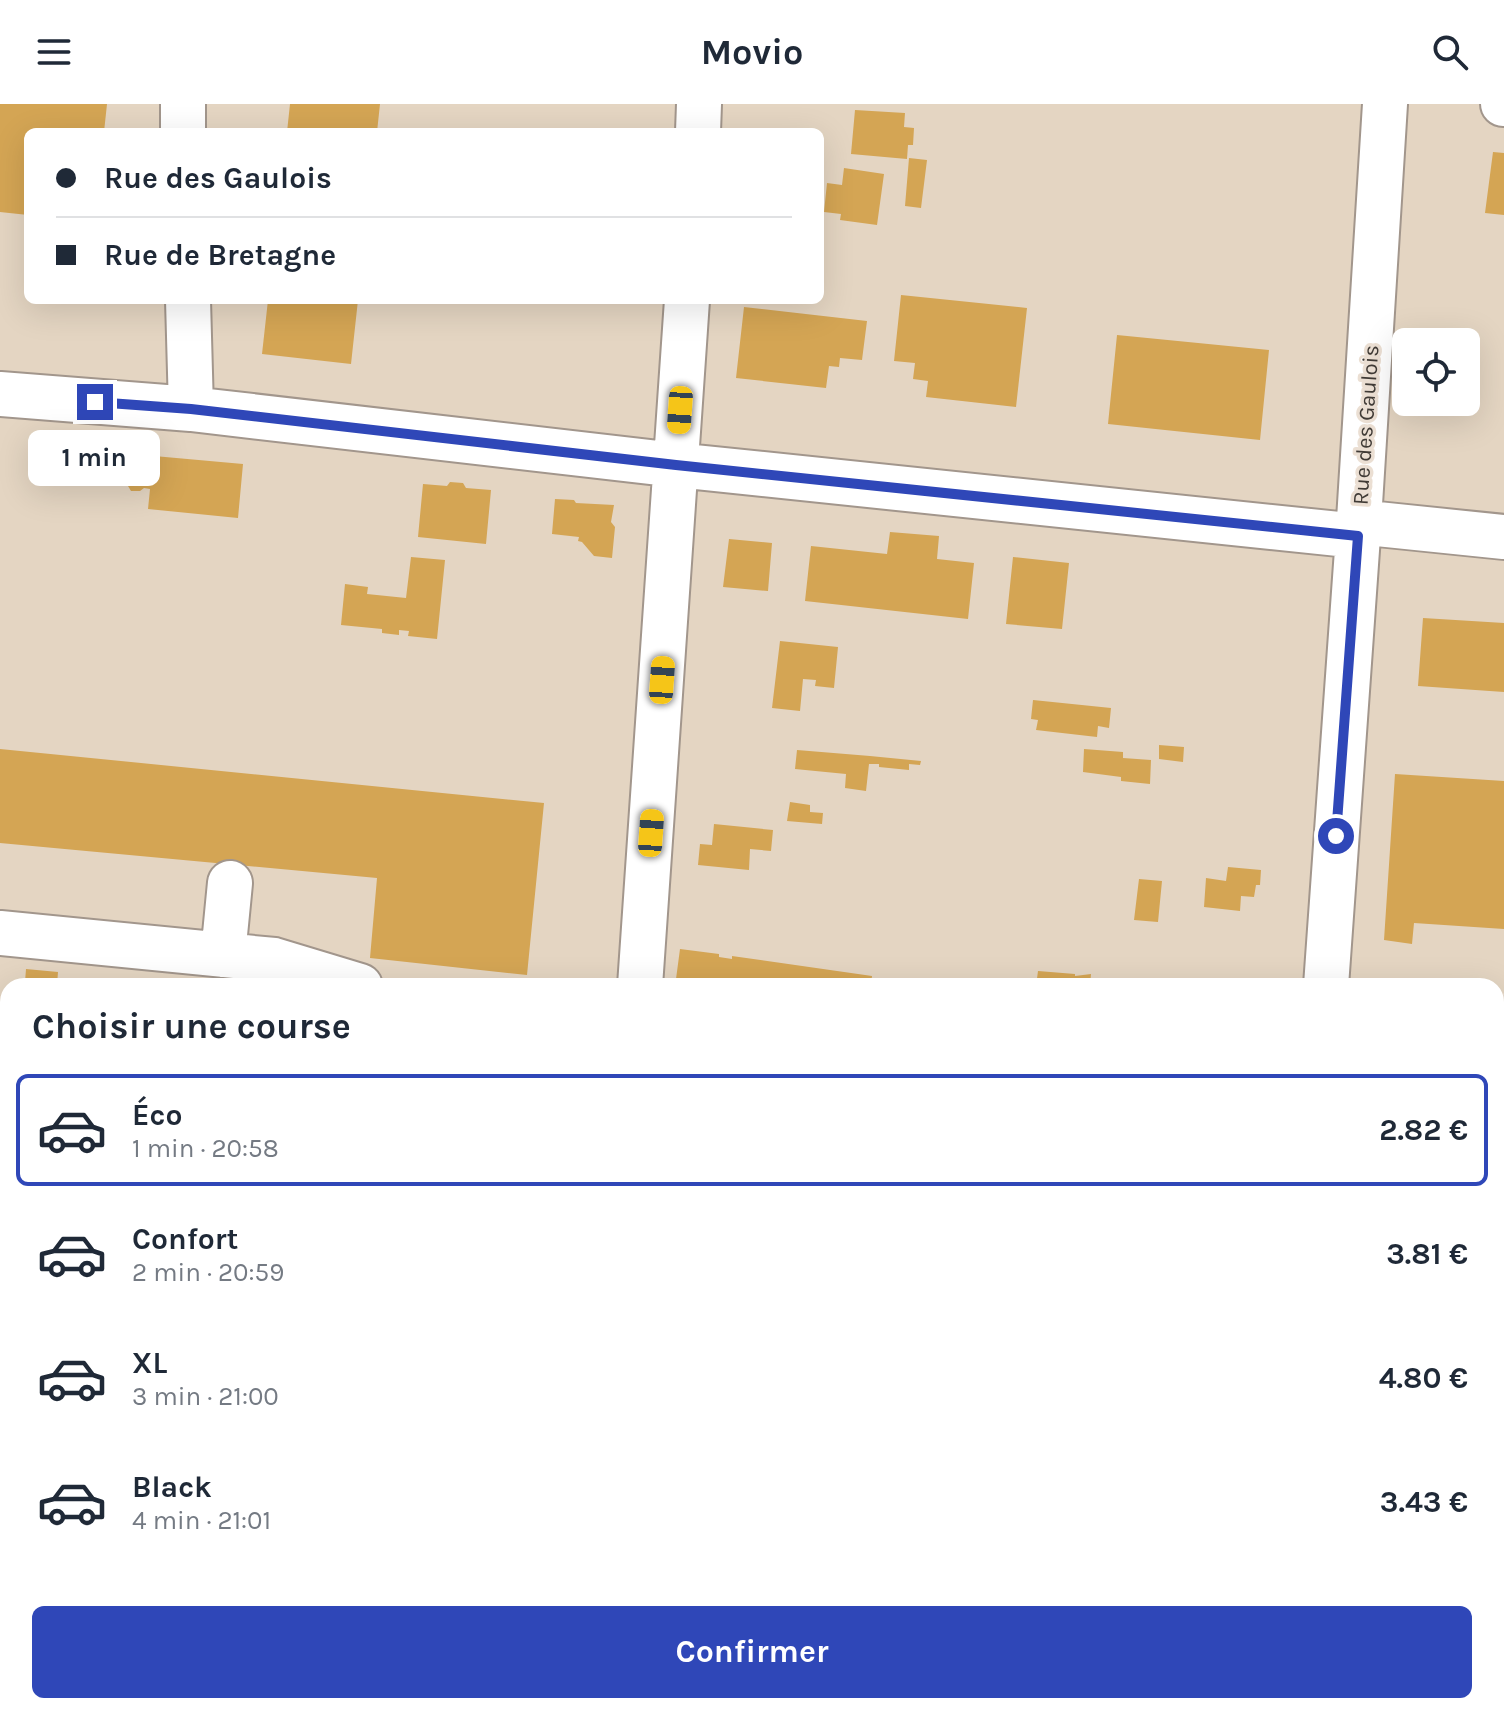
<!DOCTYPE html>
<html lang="fr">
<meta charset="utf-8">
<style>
:root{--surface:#fff;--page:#f6f6f7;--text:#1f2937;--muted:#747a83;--line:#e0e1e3;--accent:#2f47b8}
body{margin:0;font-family:Karla,sans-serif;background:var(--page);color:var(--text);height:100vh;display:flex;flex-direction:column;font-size:30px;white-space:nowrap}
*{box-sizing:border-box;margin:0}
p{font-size:26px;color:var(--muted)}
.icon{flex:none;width:44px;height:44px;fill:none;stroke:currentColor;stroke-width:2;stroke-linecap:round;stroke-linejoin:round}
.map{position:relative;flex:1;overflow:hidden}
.sheet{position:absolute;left:0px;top:874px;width:1504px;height:736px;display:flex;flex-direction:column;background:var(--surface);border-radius:24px 24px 0 0;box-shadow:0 8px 32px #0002}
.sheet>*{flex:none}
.top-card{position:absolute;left:24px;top:24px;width:800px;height:176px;border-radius:12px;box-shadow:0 8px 32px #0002;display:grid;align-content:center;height:176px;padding:0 32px;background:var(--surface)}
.tools{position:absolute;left:1392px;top:224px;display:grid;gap:16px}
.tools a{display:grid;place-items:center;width:88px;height:88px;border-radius:12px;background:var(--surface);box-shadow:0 8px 32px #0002;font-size:40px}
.end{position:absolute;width:36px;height:36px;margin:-18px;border:10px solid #2f47b8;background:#fff;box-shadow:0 0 0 4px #fff}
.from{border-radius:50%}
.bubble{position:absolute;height:56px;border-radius:12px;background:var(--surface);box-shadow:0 8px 32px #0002;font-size:26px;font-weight:700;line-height:56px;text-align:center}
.car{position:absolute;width:24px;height:48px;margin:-24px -12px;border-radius:10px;box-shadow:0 0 6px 2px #0007;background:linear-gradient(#f5c518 24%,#345 0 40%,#f5c518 0 76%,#345 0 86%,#f5c518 0)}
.top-card b{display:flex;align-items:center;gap:28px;height:76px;font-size:30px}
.top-card b+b{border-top:2px solid var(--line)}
.top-card i{width:20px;height:20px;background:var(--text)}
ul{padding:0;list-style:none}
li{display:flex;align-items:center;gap:24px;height:112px;margin:0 16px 12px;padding:0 16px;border:4px solid transparent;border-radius:12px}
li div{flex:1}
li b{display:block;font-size:30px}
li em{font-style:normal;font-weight:700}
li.on{border-color:var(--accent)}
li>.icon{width:72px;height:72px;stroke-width:1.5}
h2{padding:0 32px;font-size:36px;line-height:96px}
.button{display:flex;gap:16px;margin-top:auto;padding:16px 32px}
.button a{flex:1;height:92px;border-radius:12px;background:var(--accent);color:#fff;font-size:32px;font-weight:700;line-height:92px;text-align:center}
header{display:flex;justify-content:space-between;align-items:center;height:104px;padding:0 32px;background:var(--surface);font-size:36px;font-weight:700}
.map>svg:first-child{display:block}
.commercial{fill:#e4d5c2;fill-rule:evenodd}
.green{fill:#b6c385}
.building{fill:#d4a554}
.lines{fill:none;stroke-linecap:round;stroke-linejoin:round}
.minor-casing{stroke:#a2968c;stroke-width:48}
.highway-casing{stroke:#a2968c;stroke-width:48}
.path{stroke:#aea59b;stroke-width:5;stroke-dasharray:4 6;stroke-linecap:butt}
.minor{stroke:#fff;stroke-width:44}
.highway{stroke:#fff;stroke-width:44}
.route{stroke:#2f47b8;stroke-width:10}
.labels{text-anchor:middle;stroke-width:7;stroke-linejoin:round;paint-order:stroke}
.street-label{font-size:22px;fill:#403b36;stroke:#ebdfd3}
</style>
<header><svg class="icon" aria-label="menu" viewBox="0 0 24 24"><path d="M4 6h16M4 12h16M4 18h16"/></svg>Movio<svg class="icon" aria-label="search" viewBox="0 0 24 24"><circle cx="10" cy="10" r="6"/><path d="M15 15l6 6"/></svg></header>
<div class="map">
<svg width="1504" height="1610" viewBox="0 0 1504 1610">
<rect width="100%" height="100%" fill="#ebdfd3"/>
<path class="commercial" d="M0,0H1504V889L1496,895V882H8V1602H555L544,1610H0ZM28,28H820V196H28ZM1406,238H1466V298H1406Z"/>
<path class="green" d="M1504,1157V1348L1496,1353V1164Z
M1504,1540V1610H1369L1384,1602H1496V1544Z
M974,1602H1048L1033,1610H963Z"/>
<path class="building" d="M0,0H107L104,28H28V111L0,108Z
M290,0H380L377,28H287Z
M855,6L905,9L904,23L914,24L913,41H908L907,55L851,50Z
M1493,48L1504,49V111L1485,109Z
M909,54L927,56L921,104L905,102Z
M844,64L884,70L877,121L840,116L841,110L824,108L827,79L842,81Z
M901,191L1027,204L1016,303L926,293L928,277L913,275L915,259L894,257Z
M268,196H358L351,260L262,250Z
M744,203L867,217L862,256L840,254L839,263L829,262L826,284L736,274Z
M1117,231L1269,246L1260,336L1108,320Z
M154,352L243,360L238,414L148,405L150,385L144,384L140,387H131L128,382V377L130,372L136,369L152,374Z
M450,378L463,379L466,384L491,386L486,440L418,433L423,380L447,382Z
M555,395L574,396L576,399L614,401L611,418L615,423L612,454L594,452L582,438L578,437L579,433L552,430Z
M890,428L939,432L937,455L974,459L968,515L805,497L811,442L887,450Z
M729,435L772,439L768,487L723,483Z
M411,453L445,456L437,535L408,532L409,527L399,526V531L382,529V525L341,521L345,480L368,483L367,490L406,494Z
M1013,453L1069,459L1062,525L1006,520Z
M1423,514L1504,519V588L1418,582Z
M780,537L838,543L834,584L815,582L816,576L803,575L800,607L772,604Z
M1033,596L1111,604L1109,624L1098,622L1097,633L1036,626L1038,616L1031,615Z
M1159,641L1184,643L1183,658L1159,655Z
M0,645L544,699L527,871L370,854L377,774L0,739Z
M1084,645L1123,648V654L1151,656L1150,680L1121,677V673L1083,668Z
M797,646L870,652L921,657L920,661L909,660V666L879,663V660H869L866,687L845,684L846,670L795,665Z
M1395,670L1504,677V825L1414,819L1412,840L1384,836Z
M790,698L810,701V708L823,709L822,720L787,717Z
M714,720L773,726L771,747L750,745L749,766L698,761L700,740L712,741Z
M1228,763L1261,766L1260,781H1256L1254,793L1241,792L1240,807L1204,803L1206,774L1226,777Z
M1139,775L1162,777L1158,818L1134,816Z
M680,845L719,850V853L732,855V852L872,872L871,882H692L693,877L676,875Z
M26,865L58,868L57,881L25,878Z
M1038,867L1075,870V872L1091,870L1090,882H1036Z
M8,1212V1417L0,1418V1213Z
M429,1602H504L508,1610H411Z"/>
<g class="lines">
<g class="minor-casing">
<path id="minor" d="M183,0V28
M1503,0H1504
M698,28L699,0
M188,196L191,305
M0,290L191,305L676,361L1358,432
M1358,418L1504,433
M0,829L274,856L360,882
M223,851L230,779
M640,882L687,196
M1326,882L1358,432L1385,0
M197,1610L212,1602"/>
</g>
<g class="highway-casing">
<path id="highway" d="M1496,1152L1504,1144
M1496,1401L1504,1396
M1496,1499L1504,1495
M942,1610L953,1602
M1113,1610L1127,1602
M1289,1610L1304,1602"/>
</g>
<path class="path" d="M1496,1017L1504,1010"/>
<use href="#minor" class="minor"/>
<use href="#highway" class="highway"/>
</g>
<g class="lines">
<path class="route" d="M95,298L191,305L676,361L1358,432L1336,732"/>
</g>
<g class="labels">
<g class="street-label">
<text transform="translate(1365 321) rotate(-86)" y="8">Rue des Gaulois</text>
</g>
</g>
</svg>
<div class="tools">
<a><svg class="icon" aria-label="locate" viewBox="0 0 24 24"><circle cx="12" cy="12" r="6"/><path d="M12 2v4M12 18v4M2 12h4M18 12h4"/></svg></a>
</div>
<i class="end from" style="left:1336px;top:732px"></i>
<i class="end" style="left:95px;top:298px"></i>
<div class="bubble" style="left:28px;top:326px;width:132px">1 min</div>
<i class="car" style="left:680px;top:306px;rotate:184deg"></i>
<i class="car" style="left:662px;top:576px;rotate:4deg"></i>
<i class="car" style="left:651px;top:729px;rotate:4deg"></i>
<div class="top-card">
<b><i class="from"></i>Rue des Gaulois</b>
<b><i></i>Rue de Bretagne</b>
</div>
<section class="sheet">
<h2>Choisir une course</h2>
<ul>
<li class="on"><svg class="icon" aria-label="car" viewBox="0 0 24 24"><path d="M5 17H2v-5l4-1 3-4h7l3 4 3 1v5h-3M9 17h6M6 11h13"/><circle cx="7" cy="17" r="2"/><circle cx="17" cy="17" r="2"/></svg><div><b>Éco</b><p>1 min · 20:58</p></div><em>2.82 €</em></li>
<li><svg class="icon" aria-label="car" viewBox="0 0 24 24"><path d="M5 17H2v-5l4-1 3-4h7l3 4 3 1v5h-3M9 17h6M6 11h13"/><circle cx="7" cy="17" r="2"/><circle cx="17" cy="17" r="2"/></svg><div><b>Confort</b><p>2 min · 20:59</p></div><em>3.81 €</em></li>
<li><svg class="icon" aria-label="car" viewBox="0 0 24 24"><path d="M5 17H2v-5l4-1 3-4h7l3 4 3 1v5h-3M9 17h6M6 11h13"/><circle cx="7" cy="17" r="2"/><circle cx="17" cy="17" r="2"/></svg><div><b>XL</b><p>3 min · 21:00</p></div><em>4.80 €</em></li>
<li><svg class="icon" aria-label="car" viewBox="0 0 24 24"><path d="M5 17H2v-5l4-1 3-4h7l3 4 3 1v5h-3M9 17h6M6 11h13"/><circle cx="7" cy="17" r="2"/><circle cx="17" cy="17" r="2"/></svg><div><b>Black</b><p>4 min · 21:01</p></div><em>3.43 €</em></li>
</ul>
<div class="button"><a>Confirmer</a></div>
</section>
</div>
